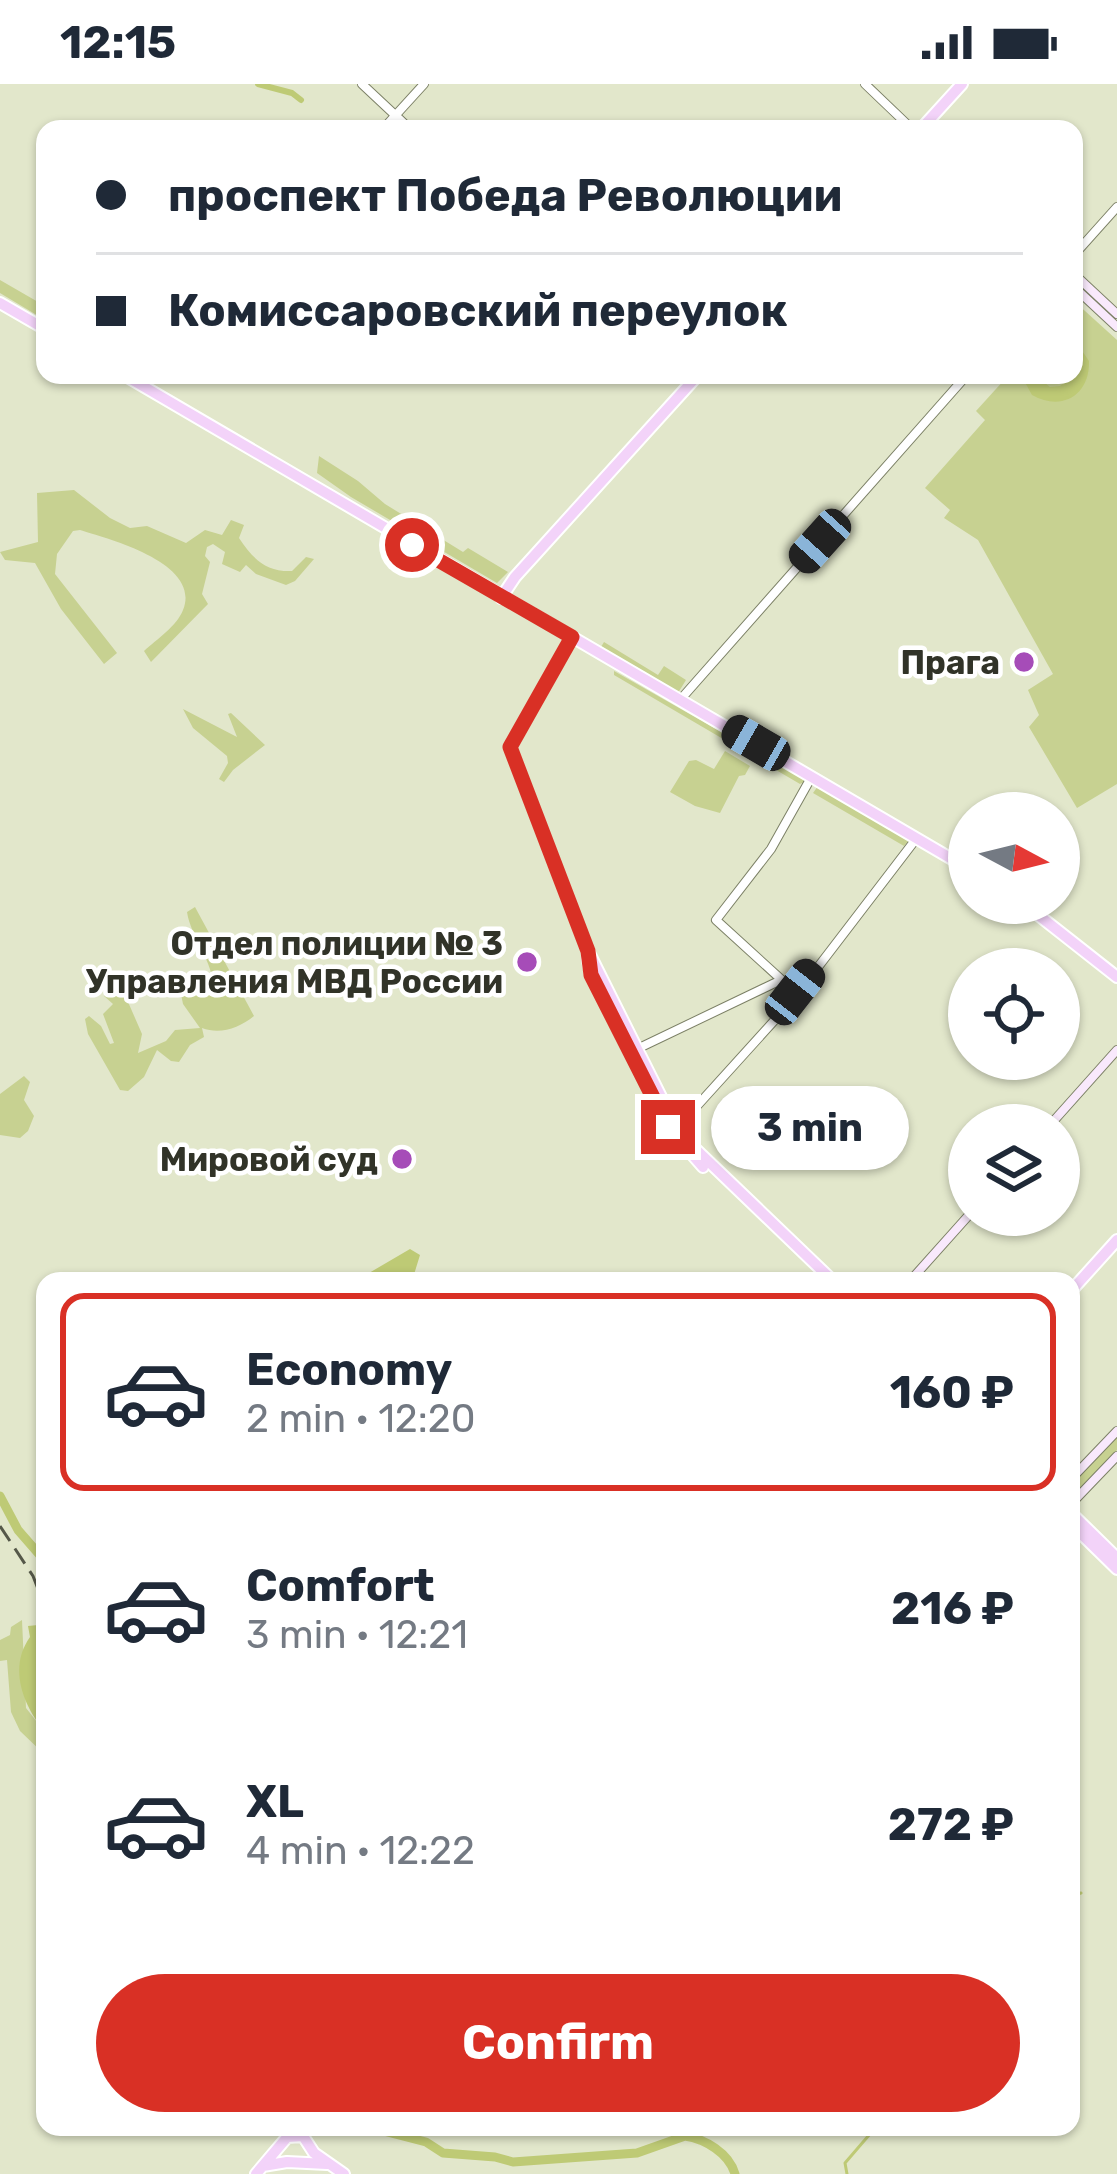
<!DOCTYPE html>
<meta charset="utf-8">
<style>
:root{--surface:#fff;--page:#f2f2f3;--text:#1f2937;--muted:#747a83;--line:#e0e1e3;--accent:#d93025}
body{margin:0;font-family:Rubik,sans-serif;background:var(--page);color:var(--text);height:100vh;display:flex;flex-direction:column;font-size:45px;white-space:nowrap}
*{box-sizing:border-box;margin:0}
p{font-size:39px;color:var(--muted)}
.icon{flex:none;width:66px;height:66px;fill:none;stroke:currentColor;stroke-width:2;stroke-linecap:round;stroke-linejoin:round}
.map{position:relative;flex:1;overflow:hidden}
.details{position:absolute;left:36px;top:1188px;width:1044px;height:864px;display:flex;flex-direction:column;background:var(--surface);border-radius:24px;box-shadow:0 3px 9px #0004}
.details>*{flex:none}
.guide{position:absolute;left:36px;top:36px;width:1047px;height:264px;border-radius:24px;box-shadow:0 3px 9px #0004;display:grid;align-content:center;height:264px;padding:0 60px;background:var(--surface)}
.needle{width:78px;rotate:97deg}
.tools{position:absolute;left:948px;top:708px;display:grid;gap:24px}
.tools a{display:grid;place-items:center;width:132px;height:132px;border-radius:50%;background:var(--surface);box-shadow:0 3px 9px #0004;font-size:60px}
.end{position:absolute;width:54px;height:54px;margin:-27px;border:15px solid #d93025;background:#fff;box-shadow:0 0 0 6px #fff}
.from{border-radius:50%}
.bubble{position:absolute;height:84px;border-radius:42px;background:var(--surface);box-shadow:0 3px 9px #0004;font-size:39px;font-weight:700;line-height:84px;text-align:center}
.car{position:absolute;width:36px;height:72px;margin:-36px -18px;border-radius:15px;box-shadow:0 0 9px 3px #0007;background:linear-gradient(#222 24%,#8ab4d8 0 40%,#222 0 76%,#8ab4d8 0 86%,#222 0)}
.guide b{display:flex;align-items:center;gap:42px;height:114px;font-size:45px}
.guide b+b{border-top:3px solid var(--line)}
.guide i{width:30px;height:30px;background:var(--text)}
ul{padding:21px 0 0;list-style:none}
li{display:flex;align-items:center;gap:36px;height:198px;margin:0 24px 18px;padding:0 36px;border:6px solid transparent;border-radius:24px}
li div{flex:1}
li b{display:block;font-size:45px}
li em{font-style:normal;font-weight:700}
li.on{border-color:var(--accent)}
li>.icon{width:108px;height:108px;stroke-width:1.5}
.cta{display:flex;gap:24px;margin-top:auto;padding:24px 60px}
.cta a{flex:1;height:138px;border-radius:72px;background:var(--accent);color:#fff;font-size:48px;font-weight:700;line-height:138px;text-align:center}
.status{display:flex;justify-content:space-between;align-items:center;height:84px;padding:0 60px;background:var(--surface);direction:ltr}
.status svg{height:33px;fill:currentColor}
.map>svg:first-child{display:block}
.green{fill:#c7d191}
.water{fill:#beca75}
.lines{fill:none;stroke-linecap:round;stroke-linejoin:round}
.stream{stroke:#beca75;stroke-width:3}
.canal{stroke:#beca75;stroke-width:6}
.river{stroke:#beca75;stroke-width:9}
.tertiary-casing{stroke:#7c8066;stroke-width:10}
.secondary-casing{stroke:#7c8066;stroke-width:10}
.primary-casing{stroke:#fff;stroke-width:14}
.tertiary{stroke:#fff;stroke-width:8}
.secondary{stroke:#f9e9fc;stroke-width:8}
.primary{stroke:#f3d3f9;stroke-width:10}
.rail{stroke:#555849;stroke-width:3;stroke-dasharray:18 9;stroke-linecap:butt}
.route{stroke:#d93025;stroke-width:15}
.poi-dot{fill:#a64cb8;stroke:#fff;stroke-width:4.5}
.labels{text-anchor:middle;stroke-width:9;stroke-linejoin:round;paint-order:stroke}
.poi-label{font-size:33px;font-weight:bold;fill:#313328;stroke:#fff;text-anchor:end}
</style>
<div class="status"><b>12:15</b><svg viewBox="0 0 49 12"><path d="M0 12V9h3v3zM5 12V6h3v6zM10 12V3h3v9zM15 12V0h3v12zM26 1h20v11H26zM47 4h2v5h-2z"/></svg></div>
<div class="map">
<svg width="1117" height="2090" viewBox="0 0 1117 2090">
<rect width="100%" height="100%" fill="#e2e7cb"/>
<path class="green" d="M0,196L45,222V236L0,209Z
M1074,217L1117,256V700L1077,724L1029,643L1039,631L1028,606L1053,590L978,456L944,434L950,426L925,404L985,336L976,327L1005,295L1002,291H1074Z
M319,372L358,397L385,420L463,468L468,464L508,488L497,499L351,413L317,389Z
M74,406L110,434L130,444L147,442L186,459L205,446L222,451L231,436L244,441L239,454C253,475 266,488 292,487L306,473L314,475L295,497L286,501L256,490L246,481L240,488L222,480L225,468L213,460L207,463L205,472L210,478L202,510L208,520L151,578L144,567C157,555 177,542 183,526C202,479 109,455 80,446L73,447L57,470L55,490L117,569L104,580L61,525L35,479L5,476L0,468L38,458L37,409Z
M604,558L658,591L664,582L686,596L678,609L601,563Z
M614,587L804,695V698L800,700L614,591Z
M183,625L237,653L228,630L231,629L265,661L233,686L224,698L219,695L228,679L227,672L193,644Z
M725,667L750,682L745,691L739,692L720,729L695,722L670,708L689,677L696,676L714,685Z
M818,702L909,756L904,762L813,709Z
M195,823L254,932C239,944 220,951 202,944L204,953L190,961L179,978L171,977L157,966L144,993L128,1007L120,1006L88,950L85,935L89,932L101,942L110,960L114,959L103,930L113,920L104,912L108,903L125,911L142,950L138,969L166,957L175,946L200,944L183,920L181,910L197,892L202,900L213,898C210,873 191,853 187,828Z
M24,992L30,998L24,1016L34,1032L28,1047L20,1054L0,1051V1010Z
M1117,1353V1366L1071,1413V1400Z
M22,1536L26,1624L45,1648V1671L20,1647L11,1628L7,1576L0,1577V1556L10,1551L11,1543Z"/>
<path class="water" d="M1074,255L1089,277C1090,311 1062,328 1032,311L1021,291H1035L1050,303L1060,302L1074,291Z
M410,1165L420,1171L412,1197H367L369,1189Z
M38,1541L45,1556V1648C23,1621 8,1584 30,1553L28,1542Z"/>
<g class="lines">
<path class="stream" d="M1071,1812L1081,1809
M847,2090L845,2079L876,2043"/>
<path class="canal" d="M258,0L292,9L301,16"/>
<path class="river" d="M0,1412L18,1446L45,1477
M368,2043L426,2058L443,2069L495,2073L513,2078L637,2069L685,2052C705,2055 729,2069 735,2090"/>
<g class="tertiary-casing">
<path id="tertiary" d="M362,0L410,45
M865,0L911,44
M383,45L424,0
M1074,171L1117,123
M680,616L967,291
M795,908L716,836L771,765L812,692
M637,965L781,896
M677,1044L792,917L916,755"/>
</g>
<g class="secondary-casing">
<path id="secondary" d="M911,44L913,45
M1074,190L1117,230
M1074,203L1117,243
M1050,1041L1117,966
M910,1197L969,1131
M1071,1395L1117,1347
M1071,1420L1117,1372"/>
</g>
<g class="primary-casing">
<path id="primary" d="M921,45L962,0
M0,219L45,245
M124,291L969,785
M501,514L515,493L698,291
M572,553L510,663L588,867L672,1035L684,1054L833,1197
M1023,819L1117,893
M588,876L591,891L668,1043L703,1083
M1071,1207L1117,1156
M1071,1429L1117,1474
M1071,1440L1117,1485
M287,2053L303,2052L314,2069L344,2090
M263,2082L287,2078L327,2080
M256,2090L289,2051"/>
</g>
<use href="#tertiary" class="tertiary"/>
<use href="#secondary" class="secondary"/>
<use href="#primary" class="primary"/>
<path class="rail" d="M0,1442L33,1492L45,1523"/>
</g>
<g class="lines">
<path class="route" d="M412,461L572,553L510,663L588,867L591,891L668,1043"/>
</g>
<g class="poi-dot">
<circle cx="1024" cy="578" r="12"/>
<circle cx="527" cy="878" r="12"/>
<circle cx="402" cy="1075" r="12"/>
</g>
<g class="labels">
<g class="poi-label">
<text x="1000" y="590">Прага</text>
<text x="503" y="871">Отдел полиции № 3<tspan x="503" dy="38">Управления МВД России</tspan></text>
<text x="378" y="1087">Мировой суд</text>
</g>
</g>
</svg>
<div class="tools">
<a><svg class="needle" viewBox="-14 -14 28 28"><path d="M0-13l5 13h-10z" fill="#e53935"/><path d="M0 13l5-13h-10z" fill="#747a83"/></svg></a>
<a><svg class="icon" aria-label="locate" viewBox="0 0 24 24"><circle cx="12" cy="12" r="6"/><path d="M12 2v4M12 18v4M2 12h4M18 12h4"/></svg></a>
<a><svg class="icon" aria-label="layers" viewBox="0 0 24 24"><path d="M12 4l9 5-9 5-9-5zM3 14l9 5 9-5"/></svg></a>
</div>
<i class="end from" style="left:412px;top:461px"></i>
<i class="end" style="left:668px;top:1043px"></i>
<div class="bubble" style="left:711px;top:1002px;width:198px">3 min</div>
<i class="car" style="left:820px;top:457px;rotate:222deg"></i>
<i class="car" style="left:756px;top:659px;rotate:300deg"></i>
<i class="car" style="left:795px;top:908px;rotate:38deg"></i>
<div class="guide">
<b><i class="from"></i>проспект Победа Революции</b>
<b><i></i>Комиссаровский переулок</b>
</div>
<section class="details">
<ul>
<li class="on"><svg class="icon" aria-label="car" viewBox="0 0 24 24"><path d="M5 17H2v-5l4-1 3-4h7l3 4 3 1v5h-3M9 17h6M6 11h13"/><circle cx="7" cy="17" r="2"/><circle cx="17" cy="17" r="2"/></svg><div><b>Economy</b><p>2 min · 12:20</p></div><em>160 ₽</em></li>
<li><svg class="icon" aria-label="car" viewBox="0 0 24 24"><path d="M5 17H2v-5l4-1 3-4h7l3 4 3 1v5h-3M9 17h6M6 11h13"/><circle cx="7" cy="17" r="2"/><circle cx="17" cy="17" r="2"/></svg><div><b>Comfort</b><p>3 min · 12:21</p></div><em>216 ₽</em></li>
<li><svg class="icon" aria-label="car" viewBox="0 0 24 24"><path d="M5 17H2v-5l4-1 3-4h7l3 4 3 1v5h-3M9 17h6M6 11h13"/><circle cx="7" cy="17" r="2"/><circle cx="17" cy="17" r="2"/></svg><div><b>XL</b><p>4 min · 12:22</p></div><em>272 ₽</em></li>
</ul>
<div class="cta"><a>Confirm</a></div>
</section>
</div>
